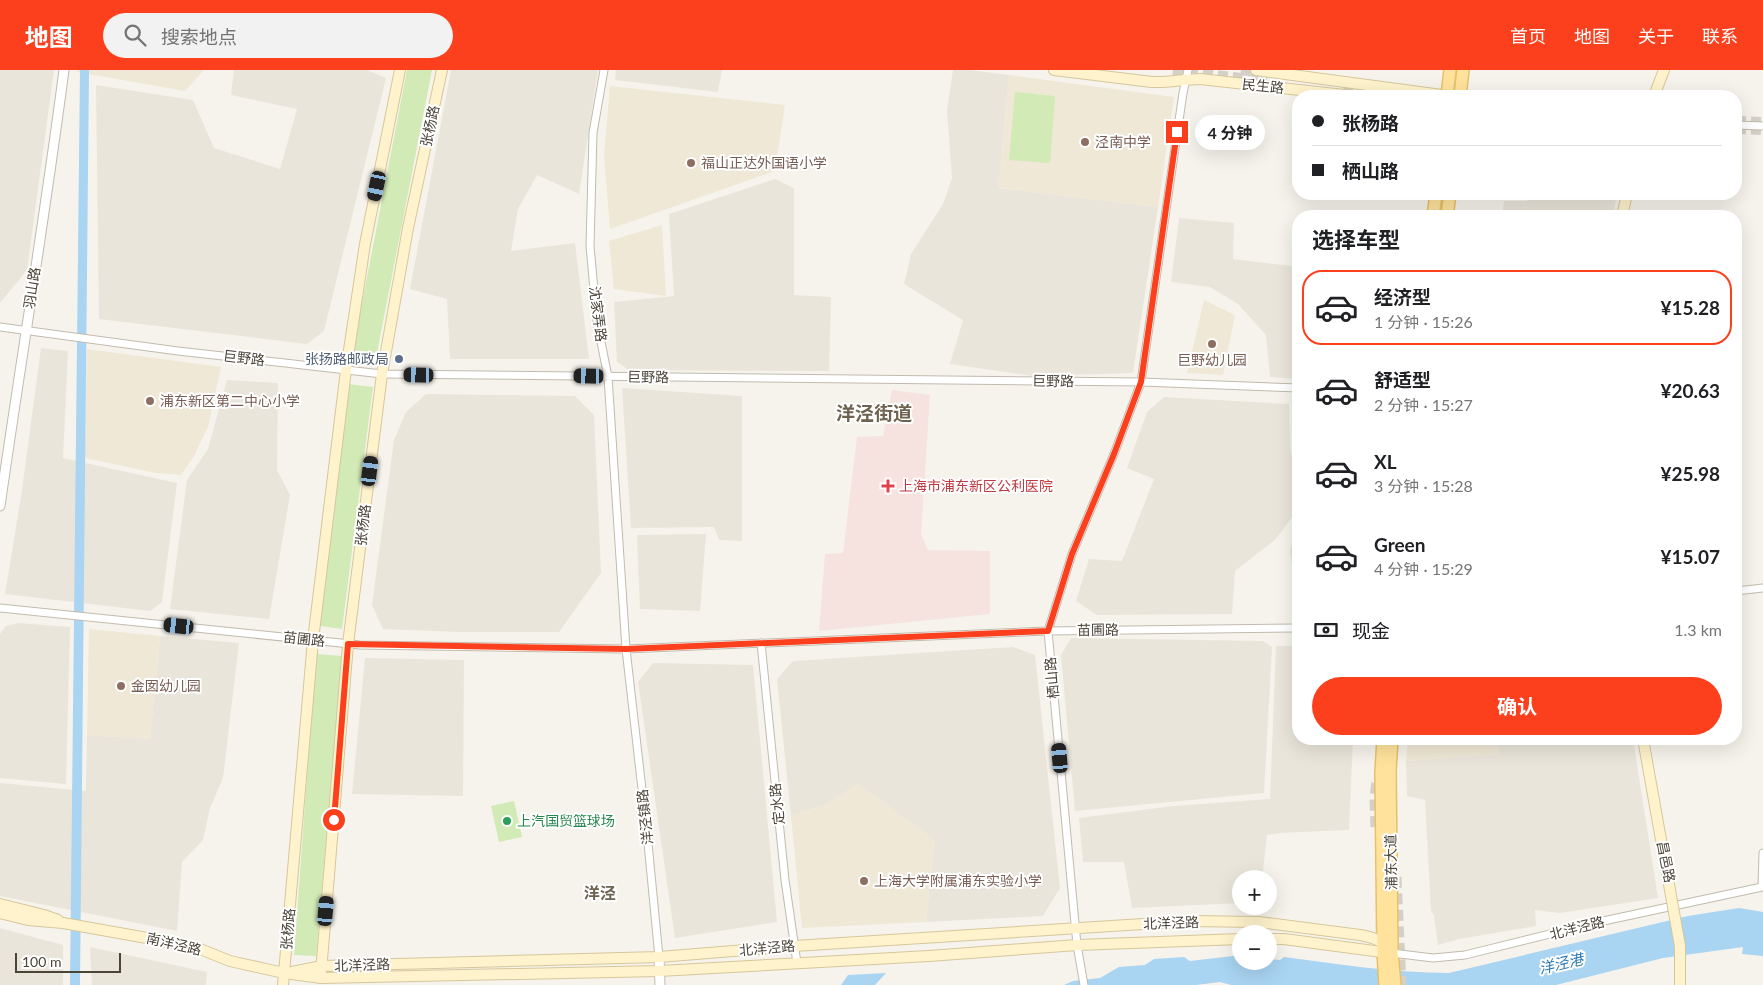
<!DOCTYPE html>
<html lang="zh">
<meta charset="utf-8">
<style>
:root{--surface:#fff;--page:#f2f2f2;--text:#202124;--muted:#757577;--line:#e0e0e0;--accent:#fc3f1d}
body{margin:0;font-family:Lato,"Noto Sans SC",sans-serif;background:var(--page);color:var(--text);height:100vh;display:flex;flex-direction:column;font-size:19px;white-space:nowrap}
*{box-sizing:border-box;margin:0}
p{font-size:16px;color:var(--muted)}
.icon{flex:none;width:28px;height:28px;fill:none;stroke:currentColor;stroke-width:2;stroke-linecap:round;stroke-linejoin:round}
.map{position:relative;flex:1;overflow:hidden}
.drawer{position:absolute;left:1292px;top:140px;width:450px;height:535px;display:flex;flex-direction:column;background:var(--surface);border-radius:20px;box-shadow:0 5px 20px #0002}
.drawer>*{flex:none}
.banner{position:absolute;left:1292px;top:20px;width:450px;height:110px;border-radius:20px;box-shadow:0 5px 20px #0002;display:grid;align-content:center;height:110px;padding:0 20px;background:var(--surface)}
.buttons{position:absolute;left:1232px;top:800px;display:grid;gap:10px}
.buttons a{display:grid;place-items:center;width:45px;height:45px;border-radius:50%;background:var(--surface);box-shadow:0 5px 20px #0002;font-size:25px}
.scale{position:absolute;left:15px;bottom:12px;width:106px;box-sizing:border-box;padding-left:5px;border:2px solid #4b4439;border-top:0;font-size:14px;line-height:18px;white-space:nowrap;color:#4b4439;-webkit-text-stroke:4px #fff;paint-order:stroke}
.end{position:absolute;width:22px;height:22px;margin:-11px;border:6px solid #fc3f1d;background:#fff;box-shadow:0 0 0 2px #fff}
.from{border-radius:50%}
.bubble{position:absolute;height:35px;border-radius:18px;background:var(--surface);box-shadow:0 5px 20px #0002;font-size:16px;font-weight:700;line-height:35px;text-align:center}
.car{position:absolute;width:15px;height:30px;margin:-15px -8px;border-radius:6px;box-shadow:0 0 4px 1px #0007;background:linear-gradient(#222 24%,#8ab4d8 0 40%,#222 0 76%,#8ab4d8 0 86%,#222 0)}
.banner b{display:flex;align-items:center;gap:18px;height:48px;font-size:19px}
.banner b+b{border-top:1px solid var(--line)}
.banner i{width:12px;height:12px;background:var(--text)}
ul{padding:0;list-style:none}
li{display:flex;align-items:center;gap:15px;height:75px;margin:0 10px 8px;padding:0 10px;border:2px solid transparent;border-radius:20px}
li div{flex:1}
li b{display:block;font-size:19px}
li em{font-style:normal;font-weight:700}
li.active{border-color:var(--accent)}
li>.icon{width:45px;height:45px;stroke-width:1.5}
h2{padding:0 20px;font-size:22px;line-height:60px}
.pay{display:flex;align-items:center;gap:12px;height:55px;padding:0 20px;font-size:19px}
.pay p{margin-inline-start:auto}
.cta{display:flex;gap:10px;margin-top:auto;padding:10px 20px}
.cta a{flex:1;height:58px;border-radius:30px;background:var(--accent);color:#fff;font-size:20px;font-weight:700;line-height:58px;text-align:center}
header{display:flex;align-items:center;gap:30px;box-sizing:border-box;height:70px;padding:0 25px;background:var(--accent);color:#fff}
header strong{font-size:24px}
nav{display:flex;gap:28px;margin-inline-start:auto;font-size:18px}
.search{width:350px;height:45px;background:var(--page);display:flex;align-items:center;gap:12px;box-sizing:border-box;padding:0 18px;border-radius:28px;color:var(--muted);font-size:19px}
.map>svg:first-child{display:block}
.residential{fill:#eae5da}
.education{fill:#efe8d6}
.medical{fill:#f6e3e0}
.green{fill:#d2eab5}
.water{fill:#a9d4f2}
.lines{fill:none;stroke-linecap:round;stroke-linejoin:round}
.secondary-tunnel{stroke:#d4d0c8;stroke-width:10;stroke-dasharray:10 5;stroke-linecap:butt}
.primary-tunnel{stroke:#d4d0c8;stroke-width:11;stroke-dasharray:11 5.5;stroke-linecap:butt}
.minor-casing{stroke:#c2bbae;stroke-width:9}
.tertiary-casing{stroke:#c2bbae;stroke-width:11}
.secondary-casing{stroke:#d6c79b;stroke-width:12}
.primary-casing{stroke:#e6c16a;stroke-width:14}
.minor{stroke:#fff;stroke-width:7}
.tertiary{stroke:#fff;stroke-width:9}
.secondary{stroke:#fff3cd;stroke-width:10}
.primary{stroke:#ffe39c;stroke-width:11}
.secondary-bridge-casing{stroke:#d6c79b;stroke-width:12;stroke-linecap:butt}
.secondary-bridge{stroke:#fff3cd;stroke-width:10}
.route{stroke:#fc3f1d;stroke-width:6}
.education-dot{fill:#8d6e63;stroke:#fff;stroke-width:2}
.service-dot{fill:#5c6f8a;stroke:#fff;stroke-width:2}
.health-dot{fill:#e0444e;stroke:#fff;stroke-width:2}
.leisure-dot{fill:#2e9e5b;stroke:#fff;stroke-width:2}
.labels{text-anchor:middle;stroke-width:4;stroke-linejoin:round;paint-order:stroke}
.street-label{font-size:14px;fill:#4b4439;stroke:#fff}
.education-label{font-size:14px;fill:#785e54;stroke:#fff;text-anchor:start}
.service-label{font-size:14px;fill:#4e5e75;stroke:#fff;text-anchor:end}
.health-label{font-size:14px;fill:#be3a42;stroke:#fff;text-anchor:start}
.leisure-label{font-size:14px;fill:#27864d;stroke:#fff;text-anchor:start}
.water-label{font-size:15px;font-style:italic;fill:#2e7ab2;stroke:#fff}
.quarter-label{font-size:16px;font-weight:bold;fill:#6e6250;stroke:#fff}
.district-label{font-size:19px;font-weight:bold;fill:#6e6250;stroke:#fff}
</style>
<header>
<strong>地图</strong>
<div class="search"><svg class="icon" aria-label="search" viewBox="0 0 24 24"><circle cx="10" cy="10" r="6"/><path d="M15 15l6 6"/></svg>搜索地点</div>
<nav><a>首页</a><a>地图</a><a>关于</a><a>联系</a></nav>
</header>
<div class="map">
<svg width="1763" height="915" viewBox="0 0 1763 915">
<rect width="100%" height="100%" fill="#f6f3ec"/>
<path class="residential" d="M0,0H54L27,200L0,233Z
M234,0H367L386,8L324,261L307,274L99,249L96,15L193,30L214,78L280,99L297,39L231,25Z
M451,0H598L579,124L537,105L518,139L511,181L575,173L589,289H450L447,229L410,219Z
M616,0H722L718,22L615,10Z
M953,0H969L1009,5L999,118L1158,137L1133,303L1033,306L950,294L963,250L904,214L911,184L943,134L952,108L947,40Z
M775,109L794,118V225L831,227L829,301L629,300L617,292L614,232L674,226L669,144Z
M1528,124H1617L1613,146H1502L1504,131H1527Z
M1179,148L1234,153L1233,189L1299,197V309L1270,307L1266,265L1238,234L1210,217L1171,212Z
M41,278L68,281L63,388L177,413L162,532L150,541L5,524L21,427Z
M227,310L278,313L277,400L290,425L269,549L170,539L187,410L208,379Z
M622,318L742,326V471L719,470L714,457L631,458Z
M426,324L575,326L594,345L601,503L559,562H458L383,559L372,535L394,370L406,342Z
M1164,327L1289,334L1290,378L1299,427V438L1275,470L1235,501L1232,544L1097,545L1076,531L1089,489L1122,491L1154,409L1127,398L1147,342Z
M1299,445V542L1290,481Z
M706,464L700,541L640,539L637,465Z
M18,553L70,557L66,714L0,708V564L6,556Z
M160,566L239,573L223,708L210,738L203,770L182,792L177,861L0,826V713L86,721L87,665L150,669Z
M1071,568L1263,571L1272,577L1264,723L1075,741L1061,585Z
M1276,576H1299V669H1353L1349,760L1279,763L1267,765L1262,809H1241V833L1132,838L1124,792H1083L1079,748L1173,736L1270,729Z
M1013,577L1035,585L1060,818L1043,846L926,852L934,770L858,714L825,735L791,746L777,609L793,591Z
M365,588L464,590L463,726L352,724Z
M653,593L753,595L777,852L675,868L638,612Z
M1497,669H1633L1658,828L1560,843L1535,840L1536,856L1459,869L1438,875L1434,845L1431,841L1425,730L1407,726L1406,691L1499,684Z
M0,858L63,875V915H0Z
M90,877L207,902L206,915H92Z"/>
<path class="education" d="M77,0H204L185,21L77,2Z
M1009,5L1174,27L1158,137L999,118Z
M610,16L785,35L775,101L610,159L604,86Z
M662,155L666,226L614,219L609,171Z
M1204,230L1235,245L1223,305L1187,303Z
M87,279L221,297L208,357L194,386L181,405L156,403L85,388Z
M89,559L160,566L150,669L87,665Z
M1408,669H1497L1499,684L1406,691Z
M858,714L934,770L926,852L802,858L791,746L825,735Z"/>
<path class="medical" d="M892,320L930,325L921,464L928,480L990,481V544L819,561L825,484L843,483L857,367L883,366Z"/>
<path class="green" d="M407,0H432L377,283L353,280Z
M1015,22L1055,26L1050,93L1009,90Z
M348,314L373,317L342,559L315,555Z
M316,584L342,586L316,886L294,885Z
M514,731L522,767L499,772L491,736Z"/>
<path class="water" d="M80,0H89L80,915H70Z
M1739,838L1763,842V886L1742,884L1743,877L1663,888L1556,915H1231L1220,912L1196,915H1064L1073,911L1100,908L1119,897L1145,895L1154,889L1184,887L1190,891L1233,886H1241V891H1269V889L1280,890L1284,887C1339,894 1394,903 1449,903L1688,846Z
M886,903L875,915H841L848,905Z"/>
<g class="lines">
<path class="secondary-tunnel" d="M1173,0L1267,11
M1241,0L1265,3
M1343,20L1397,26
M1736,51L1763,52
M1736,59L1763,60"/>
<path class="primary-tunnel" d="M1376,757L1375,729L1377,710
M1396,807L1401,915"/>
<g class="minor-casing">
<path id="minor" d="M604,0L593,63L590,176L597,252L608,307L626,579L647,763L659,887
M1736,55L1763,56
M0,257L178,281L382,304L1141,312L1299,318
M1736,521L1763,518
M0,538L360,575L626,579L1048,561L1299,558
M761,573L785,810L797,893
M1392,883L1433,888L1465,885L1594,853L1762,817L1763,783
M1084,915L1077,875L1048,561L1072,484L1114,384L1141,312L1183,23L1188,0"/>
</g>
<g class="tertiary-casing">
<path id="tertiary" d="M0,436C21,290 45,146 64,0
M659,887L660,915"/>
</g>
<g class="secondary-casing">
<path id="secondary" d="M1054,0L1152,12C1169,13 1184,9 1200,9L1354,26
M1256,0L1449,26
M1654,26L1664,0
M1622,146L1627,124
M0,834L44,845L58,850
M0,843L28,850L63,853L175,873L200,879L230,891L284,903L321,908L659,901L929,886L1077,875L1241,869
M1269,869H1284L1389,883
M292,902L322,896L659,887L794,876L1191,851L1259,852L1360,865C1370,867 1380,869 1387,877
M321,902L348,574L382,304L408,158L442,0
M283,915L313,570L346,300L365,174L400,0"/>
</g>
<g class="primary-casing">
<path id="primary" d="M1447,26L1450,0
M1460,26L1463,0
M1433,146L1436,124
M1447,146L1450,124
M1383,669L1381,703L1383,882L1385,915
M1392,669L1390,701L1392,883L1395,915"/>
</g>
<use href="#minor" class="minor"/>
<use href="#tertiary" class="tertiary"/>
<use href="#secondary" class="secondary"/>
<use href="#primary" class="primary"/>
<g class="secondary-bridge-casing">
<path id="secondary-bridge" d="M1643,669L1680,876V915"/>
</g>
<use href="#secondary-bridge" class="secondary-bridge"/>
</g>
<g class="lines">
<path class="route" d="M334,750L348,574L626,579L1048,561L1072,484L1114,384L1141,312L1177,62"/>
</g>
<g class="education-dot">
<circle cx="1085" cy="72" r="5"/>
<circle cx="691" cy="93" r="5"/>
<circle cx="1212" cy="274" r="5"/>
<circle cx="150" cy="331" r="5"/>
<circle cx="121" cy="616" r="5"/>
<circle cx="864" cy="811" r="5"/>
</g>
<circle class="service-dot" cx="399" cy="289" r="5"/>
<path class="health-dot" d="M885.5 408.5h5v5h5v5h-5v5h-5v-5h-5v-5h5z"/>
<circle class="leisure-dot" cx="507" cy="751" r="5"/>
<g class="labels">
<g class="street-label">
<text transform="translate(1263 16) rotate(6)" y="5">民生路</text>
<text transform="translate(430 56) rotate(-78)" y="5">张杨路</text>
<text transform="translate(32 218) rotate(-81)" y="5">羽山路</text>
<text transform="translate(598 244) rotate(83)" y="5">沈家弄路</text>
<text transform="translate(244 288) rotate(7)" y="5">巨野路</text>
<text transform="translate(648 307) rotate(1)" y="5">巨野路</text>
<text transform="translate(1053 311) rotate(1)" y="5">巨野路</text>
<text transform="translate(363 455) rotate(-83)" y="5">张杨路</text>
<text transform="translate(1098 560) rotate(-1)" y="5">苗圃路</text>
<text transform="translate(304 569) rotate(6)" y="5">苗圃路</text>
<text transform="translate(1052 608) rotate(-95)" y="5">栖山路</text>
<text transform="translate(777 734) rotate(-96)" y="5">定水路</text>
<text transform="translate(645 747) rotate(-96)" y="5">洋泾镇路</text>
<text transform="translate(1391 792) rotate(-91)" y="5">浦东大道</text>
<text transform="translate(1666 792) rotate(79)" y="5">昌邑路</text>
<text transform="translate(1171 853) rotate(-2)" y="5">北洋泾路</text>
<text transform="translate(1577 858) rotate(-14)" y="5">北洋泾路</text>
<text transform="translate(288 859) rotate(-85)" y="5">张杨路</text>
<text transform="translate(174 874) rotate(13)" y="5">南洋泾路</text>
<text transform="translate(767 878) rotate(-5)" y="5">北洋泾路</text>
<text transform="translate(362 895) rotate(-2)" y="5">北洋泾路</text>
</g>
<g class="education-label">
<text x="1095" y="77">泾南中学</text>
<text x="701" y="98">福山正达外国语小学</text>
<text x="1212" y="295" text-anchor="middle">巨野幼儿园</text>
<text x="160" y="336">浦东新区第二中心小学</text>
<text x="131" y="621">金囡幼儿园</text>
<text x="874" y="816">上海大学附属浦东实验小学</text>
</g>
<g class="service-label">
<text x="389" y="294">张扬路邮政局</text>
</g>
<g class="health-label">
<text x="899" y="421">上海市浦东新区公利医院</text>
</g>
<g class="leisure-label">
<text x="517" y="756">上汽国贸篮球场</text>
</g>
<g class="water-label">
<text transform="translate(1561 894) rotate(-13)" y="5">洋泾港</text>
</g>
<g class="quarter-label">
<text x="600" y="829">洋泾</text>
</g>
<g class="district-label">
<text x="874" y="350">洋泾街道</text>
</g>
</g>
</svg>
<div class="buttons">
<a>+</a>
<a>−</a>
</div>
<div class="scale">100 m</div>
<i class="end from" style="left:334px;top:750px"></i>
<i class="end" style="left:1177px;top:62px"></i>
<div class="bubble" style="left:1195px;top:45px;width:70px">4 分钟</div>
<i class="car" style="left:377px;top:116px;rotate:192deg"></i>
<i class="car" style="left:419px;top:305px;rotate:271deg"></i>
<i class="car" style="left:589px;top:306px;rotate:271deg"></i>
<i class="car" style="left:370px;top:401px;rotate:7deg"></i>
<i class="car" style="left:179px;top:556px;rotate:276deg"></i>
<i class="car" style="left:1060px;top:688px;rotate:355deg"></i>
<i class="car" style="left:326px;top:841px;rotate:5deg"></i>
<div class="banner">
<b><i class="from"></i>张杨路</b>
<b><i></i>栖山路</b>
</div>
<section class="drawer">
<h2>选择车型</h2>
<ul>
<li class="active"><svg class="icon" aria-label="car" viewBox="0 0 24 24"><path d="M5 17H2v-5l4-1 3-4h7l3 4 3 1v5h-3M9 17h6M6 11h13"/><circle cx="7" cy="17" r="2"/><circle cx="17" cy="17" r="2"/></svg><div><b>经济型</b><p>1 分钟 · 15:26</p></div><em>¥15.28</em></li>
<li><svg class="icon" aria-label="car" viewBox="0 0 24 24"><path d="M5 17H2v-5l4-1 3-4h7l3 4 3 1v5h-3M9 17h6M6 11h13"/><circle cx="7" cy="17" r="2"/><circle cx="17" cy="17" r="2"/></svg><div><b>舒适型</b><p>2 分钟 · 15:27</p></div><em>¥20.63</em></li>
<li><svg class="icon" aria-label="car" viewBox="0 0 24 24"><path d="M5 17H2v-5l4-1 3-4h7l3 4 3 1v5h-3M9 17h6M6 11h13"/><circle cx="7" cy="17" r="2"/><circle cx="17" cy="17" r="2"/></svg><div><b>XL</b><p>3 分钟 · 15:28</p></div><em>¥25.98</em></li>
<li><svg class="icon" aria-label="car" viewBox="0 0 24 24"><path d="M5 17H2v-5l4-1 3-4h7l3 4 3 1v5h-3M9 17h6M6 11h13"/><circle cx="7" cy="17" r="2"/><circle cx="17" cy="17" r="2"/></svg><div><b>Green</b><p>4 分钟 · 15:29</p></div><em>¥15.07</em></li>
</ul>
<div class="pay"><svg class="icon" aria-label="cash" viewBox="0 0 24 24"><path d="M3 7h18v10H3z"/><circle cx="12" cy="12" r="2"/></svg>现金<p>1.3 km</p></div>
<div class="cta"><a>确认</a></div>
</section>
</div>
